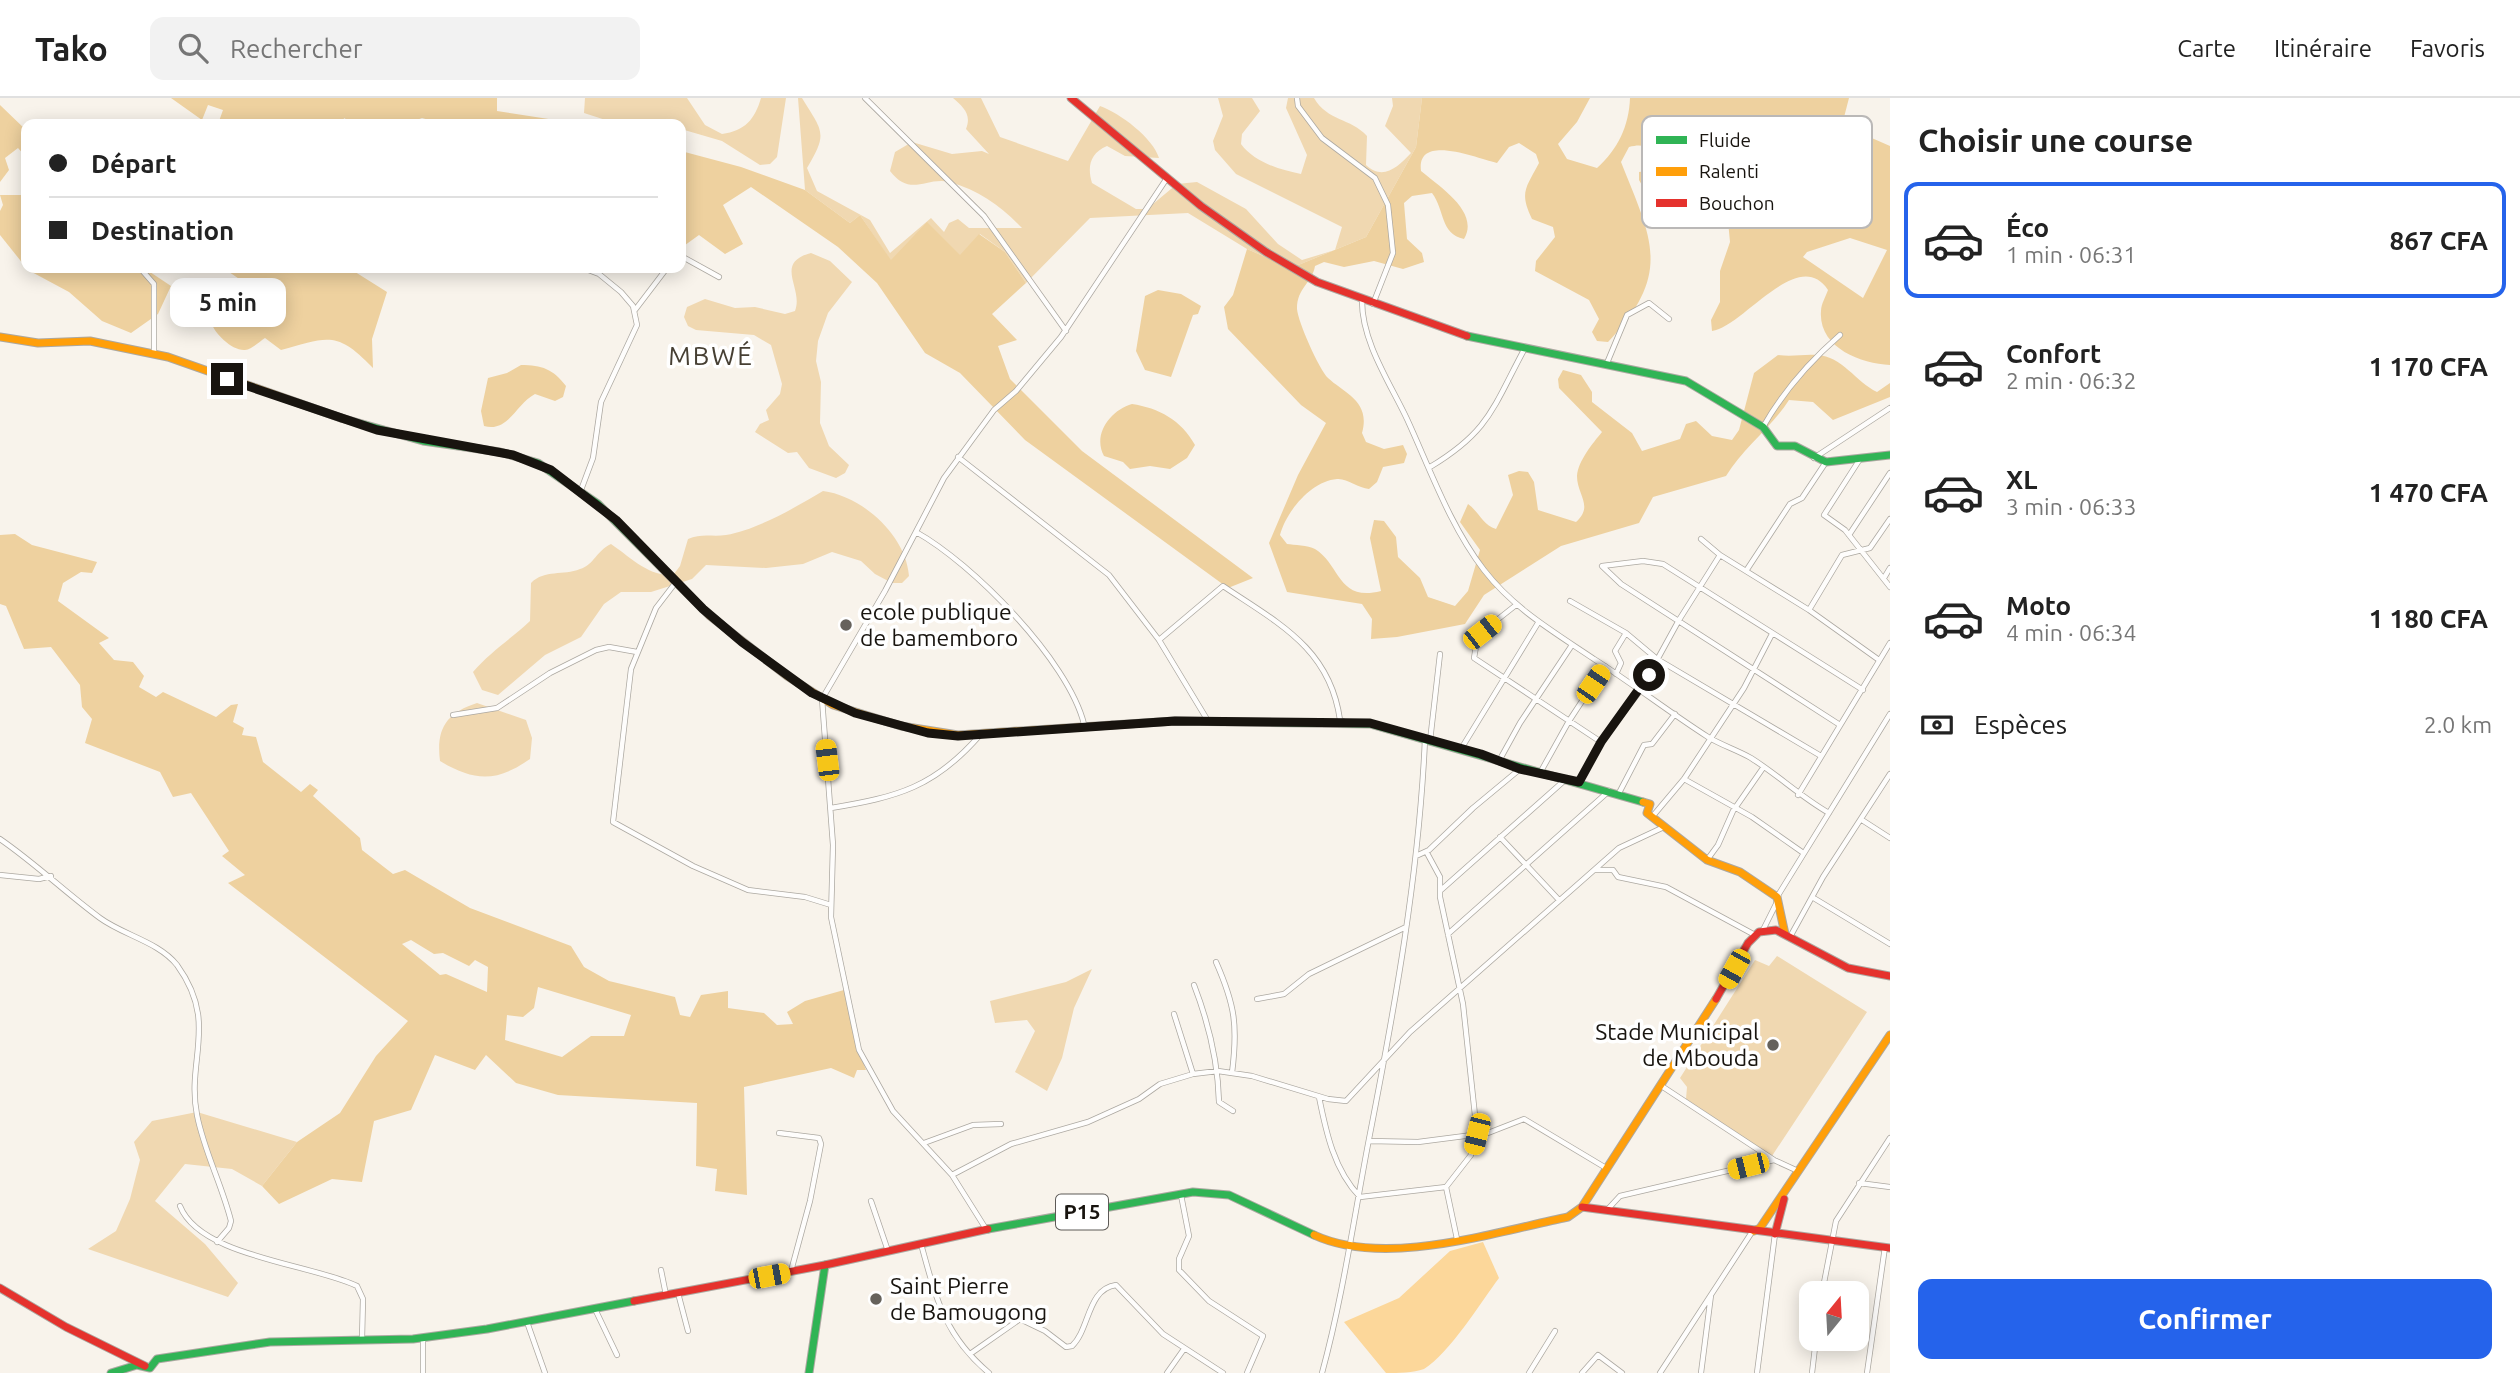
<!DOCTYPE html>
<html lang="fr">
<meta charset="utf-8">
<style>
:root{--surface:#fff;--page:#f2f2f2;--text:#222;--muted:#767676;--line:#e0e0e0;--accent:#2563eb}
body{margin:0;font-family:Ubuntu,sans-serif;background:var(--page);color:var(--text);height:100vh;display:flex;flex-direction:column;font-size:26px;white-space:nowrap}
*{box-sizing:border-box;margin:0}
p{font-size:23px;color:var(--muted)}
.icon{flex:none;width:38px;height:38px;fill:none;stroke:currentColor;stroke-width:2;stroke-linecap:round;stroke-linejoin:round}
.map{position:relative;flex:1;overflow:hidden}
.panel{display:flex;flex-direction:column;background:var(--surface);width:630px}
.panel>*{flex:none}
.banner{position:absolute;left:21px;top:21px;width:665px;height:154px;border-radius:14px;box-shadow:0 4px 18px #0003;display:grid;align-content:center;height:154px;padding:0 28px;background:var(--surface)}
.needle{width:46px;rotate:18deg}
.controls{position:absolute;left:1799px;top:1183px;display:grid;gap:14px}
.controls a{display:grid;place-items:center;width:70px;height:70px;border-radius:14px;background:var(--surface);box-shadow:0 4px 18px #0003;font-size:35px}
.end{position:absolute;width:32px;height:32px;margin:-16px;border:9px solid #18140f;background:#fff;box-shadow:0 0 0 4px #fff}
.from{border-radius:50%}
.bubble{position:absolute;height:49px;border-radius:14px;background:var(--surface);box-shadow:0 4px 18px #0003;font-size:23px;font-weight:700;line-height:49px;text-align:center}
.car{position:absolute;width:21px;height:42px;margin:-21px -10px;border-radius:9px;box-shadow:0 0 5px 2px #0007;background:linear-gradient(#f5c518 24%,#345 0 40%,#f5c518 0 76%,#345 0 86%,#f5c518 0)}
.banner b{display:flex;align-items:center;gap:24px;height:66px;font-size:26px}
.banner b+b{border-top:2px solid var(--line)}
.banner i{width:18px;height:18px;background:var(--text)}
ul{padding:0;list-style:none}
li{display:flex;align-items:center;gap:21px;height:116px;margin:0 14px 10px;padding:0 14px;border:4px solid transparent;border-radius:14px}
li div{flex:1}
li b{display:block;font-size:26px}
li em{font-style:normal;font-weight:700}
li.active{border-color:var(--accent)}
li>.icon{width:63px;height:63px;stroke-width:1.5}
h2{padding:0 28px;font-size:32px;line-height:84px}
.pay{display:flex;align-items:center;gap:18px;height:77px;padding:0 28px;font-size:26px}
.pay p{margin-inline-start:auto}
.button{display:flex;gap:14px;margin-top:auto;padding:14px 28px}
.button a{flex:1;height:80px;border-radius:14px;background:var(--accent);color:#fff;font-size:28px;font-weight:700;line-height:80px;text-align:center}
header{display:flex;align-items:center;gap:42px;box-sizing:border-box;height:98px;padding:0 35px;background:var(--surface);border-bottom:2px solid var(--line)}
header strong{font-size:33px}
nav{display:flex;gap:38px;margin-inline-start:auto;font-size:24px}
.search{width:490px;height:63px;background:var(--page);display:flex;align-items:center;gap:18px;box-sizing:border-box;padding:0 24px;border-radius:14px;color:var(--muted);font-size:26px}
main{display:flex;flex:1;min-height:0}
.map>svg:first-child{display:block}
.green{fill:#f0d8b1}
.forest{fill:#eed19f;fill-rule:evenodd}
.water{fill:#fcd79a}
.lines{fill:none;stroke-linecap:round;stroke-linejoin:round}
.street-casing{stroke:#aca8a1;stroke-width:6}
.fast-casing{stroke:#aca8a1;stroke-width:9}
.slow-casing{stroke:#aca8a1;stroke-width:9}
.jam-casing{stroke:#aca8a1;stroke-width:9}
.street{stroke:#fefdfc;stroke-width:4.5}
.fast{stroke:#30b455;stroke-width:7}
.slow{stroke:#ff9f0a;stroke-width:7}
.jam{stroke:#e5322d;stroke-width:7}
.route{stroke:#18140f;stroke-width:9}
.poi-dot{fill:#66625c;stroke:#fff;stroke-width:2.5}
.labels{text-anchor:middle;stroke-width:7;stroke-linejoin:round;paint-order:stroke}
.shield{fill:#fff;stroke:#5d5a57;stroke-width:2}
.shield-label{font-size:21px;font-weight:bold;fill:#18140f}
.poi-label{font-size:23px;fill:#18140f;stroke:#fff;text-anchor:start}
.quarter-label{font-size:26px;letter-spacing:2px;fill:#463f33;stroke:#fff}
.key{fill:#fff;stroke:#bab8b7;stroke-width:2}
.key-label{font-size:19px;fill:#18140f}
</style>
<header>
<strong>Tako</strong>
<div class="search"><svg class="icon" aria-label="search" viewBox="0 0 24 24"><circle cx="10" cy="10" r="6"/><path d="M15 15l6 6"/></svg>Rechercher</div>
<nav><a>Carte</a><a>Itinéraire</a><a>Favoris</a></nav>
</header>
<main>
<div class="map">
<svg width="1890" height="1275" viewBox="0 0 1890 1275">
<rect width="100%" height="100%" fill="#f8f3eb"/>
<path class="green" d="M585,0H687L705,27L722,36C745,33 755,21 761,0H786L777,59L770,66L760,67L722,43L681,31V26H618L584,15Z
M798,0H802C823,34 828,35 807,70L817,93L870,122L890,155L931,120L944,134L949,125L958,121L969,130H1022C1001,108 980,93 950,84C926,78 911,100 890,73L895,54L912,44L952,56L982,53L989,56L966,31C972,16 963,9 953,0H981L1000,39L1068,63L1100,8C1120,15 1153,40 1159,60L1125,58L1107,48C1090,55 1087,69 1092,85L1136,111H1147L1177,86L1197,84L1246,111L1278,146L1302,162L1335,152L1342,129L1236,76L1215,52L1213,43L1223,18L1218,0H1252L1260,13L1242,36L1241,46C1254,64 1280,72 1301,76L1307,57L1286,10L1288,0H1314C1327,23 1351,20 1367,38L1366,67C1383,83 1398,69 1411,55L1385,28L1393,8L1392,0H1422L1416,49L1366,139L1291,170L1247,151L1188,115L1090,120L1026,185L1005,154L980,136L960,158L891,163L860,117L850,125L805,92Z
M811,155L830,163L852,184L828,215L818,243L816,263L821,284L820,325L829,348L849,367L845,375L836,380L809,370L797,354L788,355L755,334L760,326L769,322L766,312L780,296L782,286L771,247L754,237L696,232L688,228L684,219L687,209L705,201L735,210L755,209L785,216L795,213C804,190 773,165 811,155Z
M823,393C862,398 906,437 909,478L902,485H892L875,476L861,463L832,454L803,466L766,470L706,467L692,481L651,494H621L604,506L581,539L545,557L498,597L482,592L473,574C490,554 511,541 530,523L531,485C545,471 563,478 580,471C594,467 597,452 611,446C629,458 651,481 674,476L680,468L688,441C701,435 712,439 726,437C757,432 796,409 823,393Z
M477,605L526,622L532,640L530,661C497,684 475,684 440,663C436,631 446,615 477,605Z
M1777,858L1867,914L1772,1058L1686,1001L1687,989L1680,980L1755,862L1769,868Z
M1092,871L1074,910L1062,960L1047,993L1015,974L1035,933L1027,922L995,925L990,903L1066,884Z
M197,1014L297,1044L262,1088L232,1071L185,1066L155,1103L205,1146L238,1185L228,1199L88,1151L116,1133L130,1101L140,1062L134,1044L152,1023Z"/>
<path class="forest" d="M171,0H497V13L581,26H443L422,20L406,26H368L363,23L354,26L344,20L343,26H218L223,12L208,7L202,22Z
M1422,0H1590L1577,24L1558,46L1567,61L1597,70C1618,51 1629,28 1630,0H1849L1842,27L1890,48V267C1860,266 1818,249 1821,213C1821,206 1826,198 1828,192C1798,147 1743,229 1712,233L1711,222L1720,204V173L1730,144L1728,123L1724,113L1687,84L1662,90L1643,89L1639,82V74L1655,72L1660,61C1650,49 1644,45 1629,49L1621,64C1652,142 1673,175 1608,244L1597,243L1592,234L1599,221L1589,202L1535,173L1536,163L1555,139L1553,129L1532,121C1519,94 1526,90 1539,65L1536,56L1519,45L1509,49L1497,65C1476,60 1416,35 1421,73C1440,89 1480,114 1464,141C1440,136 1445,112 1432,95L1412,98L1404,105L1407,141L1422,155L1424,164L1403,171L1374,163L1344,169L1324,164L1315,168C1312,186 1297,189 1297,211C1298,224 1319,271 1328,280C1344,295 1371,303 1362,335L1366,344L1384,351L1403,347L1407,356L1404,365L1383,369L1377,384L1369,391C1358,390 1347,380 1337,381C1311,383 1286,414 1280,437L1287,446C1294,447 1308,447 1315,451C1341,467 1337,504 1381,493L1370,440L1374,422L1384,423L1396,439L1398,459L1420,480L1428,499L1455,508L1468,493L1480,452L1460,424L1468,406C1479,414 1483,427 1496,431L1513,397L1508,377L1519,373L1528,374L1534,384L1538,412L1576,424C1594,408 1577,397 1577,378C1578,363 1593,345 1602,334L1559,290L1558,281L1563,272L1581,277L1592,294V304L1632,335L1642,353L1680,341L1686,326L1696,323L1712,338L1732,342L1739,332L1754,275L1778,257C1793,259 1803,256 1817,257C1842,258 1856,284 1877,294L1890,285V299L1833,322L1813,304L1789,302C1771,330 1743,350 1726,378L1653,399L1639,425L1561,448L1484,497L1465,526L1397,539L1371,541L1372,521L1362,506L1287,494L1269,445L1298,377L1326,325L1301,307L1228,231L1224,209L1233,197L1247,151L1291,170L1366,139L1416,49ZM1850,140L1887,152L1863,200L1803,159L1807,154Z
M0,7L26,32V59L18,50L5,60L9,72L0,84Z
M681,53L741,69L805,92L850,125L860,117L891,162L927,124L960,157L979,136L1005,154L1026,185L992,216L1017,242L998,248L1010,281L1082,353L1253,480L1228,490L1025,342L960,275L925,255L877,185L838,149L751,89L723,107L743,146L725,156L699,137L681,150Z
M0,97H26V170H144L171,188L158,216L131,235L102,223L69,194L28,172L0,137V113L3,107Z
M228,170L352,172L387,194L372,241L373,270C337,232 328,239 281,252L265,240C259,244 252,251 245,252C232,253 214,235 211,224L225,209L246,207L254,201V191L229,174Z
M1158,192L1181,196L1201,208L1198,216L1193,217L1171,279L1145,272L1136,253L1145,198Z
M521,267C542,267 553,271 566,288L563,299L555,303L535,296C516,306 508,335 484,328L481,313L488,280L507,275Z
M1132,306C1159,310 1181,322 1195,347L1187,360L1170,371L1150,368L1130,371L1123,364L1104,358C1092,336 1111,312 1132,306Z
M15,436L32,447L97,464L92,475L81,474L63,485L58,503L109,540L99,545L114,562L133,564L144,578L139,589L156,599L163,594L216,619L231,607L238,606L233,624L244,630L242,637L256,639L263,664L301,694L310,686L318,692L313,698L360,740L362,752L393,776L405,772L470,810L571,848L584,869L609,883L675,899L680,917L690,919L701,897L728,893V910L764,915L777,927L793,926L787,914L805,903L844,892L855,943L866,972H857L854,980L831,970L744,989L747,1097L715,1093L717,1071L696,1068L697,1005L558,997L516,985L486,957L475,972L435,957L411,1012L374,1023L362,1084L332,1081L279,1106L262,1088L297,1044L340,1015L376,958L408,923L228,785L245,777L222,758L229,753L191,695L173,699L160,674L85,645L92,621L82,609L80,587L51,549L24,551L6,508L0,506V437ZM411,842L434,856L443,855L469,868L475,862L488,869L487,894L446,876L440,877L402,846ZM538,889L631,917L624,938H591L562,959L505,942L507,917L523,919L534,910Z"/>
<path class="water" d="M1483,1144L1499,1180C1481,1204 1449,1256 1424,1271C1413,1275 1399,1275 1386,1275L1344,1224L1399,1200L1450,1153Z"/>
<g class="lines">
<g class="street-casing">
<path id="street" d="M865,0L984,118L1066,233
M1297,0L1298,8L1322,40L1375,80L1388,107L1393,155L1373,206
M681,158L719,179
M140,170L154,186V256
M1362,203C1362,244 1390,285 1407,321C1430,371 1450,428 1484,472C1514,511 1554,534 1594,561C1633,586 1669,614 1708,639C1721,647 1737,652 1751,660C1778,677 1801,699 1829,715
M635,212L667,170
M1607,265L1627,217L1649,205L1669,221
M1763,329C1784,292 1809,264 1840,237
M958,359L1109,477L1159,542L1208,623
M1814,360L1890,310
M1860,361L1824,417L1845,432L1890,489
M1430,369C1490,333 1493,309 1525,250
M581,392L593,360L601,304L637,227L633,208L621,194L599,176L583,170
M916,434C972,465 1068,562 1084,626L1088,628
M1849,437L1890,375
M1701,441L1720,457L1809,512L1879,562
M1746,473L1790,406L1802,400L1826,364
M1884,480L1890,470
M676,484L656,510L631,571L613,724L693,768L748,792L805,799L831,807
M1570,503L1626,535L1657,561L1821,658
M1516,507L1478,537L1474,560L1601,644
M1809,512L1842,457L1870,450L1890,421
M1159,542L1223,488C1278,525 1330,550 1340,622L1345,624
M1616,576L1621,565L1615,553L1626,535
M453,617L497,610L550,575L596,552L609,549L637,554
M1840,627L1621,486L1602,468L1643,463L1663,466L1863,592
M1430,643L1440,556
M1461,651L1538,525
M1499,663L1520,625L1572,547
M1540,675L1569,623L1605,568
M1684,681L1752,719L1802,754
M1579,684L1601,644L1640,593L1679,522L1720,457
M1619,695L1644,647L1652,646L1675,616
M1798,697L1890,545
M831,710C898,699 935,689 980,637
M1652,719L1684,681L1744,590L1772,536
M1862,722L1890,740
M1500,739L1559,802
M0,741C35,765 66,795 100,820C123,837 159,844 177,867C219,925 186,961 197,1017C204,1053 222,1087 231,1123L229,1130L217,1144
M1416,758L1429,752L1473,710L1520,671
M1707,762L1718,747L1733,713L1763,670
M1596,772H1613L1618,779L1666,789L1755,837
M0,777L39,781L51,778
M1441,792L1565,682
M1777,799L1890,616
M1812,799L1890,846
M1763,832L1778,802
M1448,836L1609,693
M1790,839L1823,779L1890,676
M1216,864C1235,907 1238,928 1232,975
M1194,887C1209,926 1218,962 1219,1004L1233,1013
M1257,901L1284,896L1309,876L1406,829
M1174,916L1193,976
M1660,987L1774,1062L1798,1073
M1319,999C1326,1034 1334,1072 1360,1099L1446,1089L1471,1057L1477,1036L1463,906L1440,799V779L1427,755
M779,1035L819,1040L821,1046L810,1103L791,1173
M1369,1043L1418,1044L1488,1035L1524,1021L1606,1070
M924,1045L973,1027L1001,1026
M952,1077L1011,1046L1088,1024L1139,1001L1160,986L1193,976L1218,973L1252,978L1328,1001L1346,1003L1410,934L1619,750L1664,729
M1859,1085L1890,1089
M1446,1089L1457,1141
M1181,1097L1189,1138L1179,1161V1172L1209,1203L1263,1238L1247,1275
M871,1103L888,1153
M180,1108C200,1159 312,1166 357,1188L363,1201L362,1241
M1607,1112L1620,1098L1774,1062
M986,1131L952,1077L893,1013L859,952L831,819L833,747L822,601L885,493L944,380L994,312L1016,293L1061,239L1167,80
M921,1146C936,1200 944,1237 989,1275
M661,1172L666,1197
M678,1195L688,1233
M1822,1195L1836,1123L1890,1040
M595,1211L617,1257
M527,1224L545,1275
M970,1256L1020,1221L1045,1233L1066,1249L1072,1248C1090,1231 1087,1191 1116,1187L1163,1236L1223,1275
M423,1275V1240
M1167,1275L1184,1251
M1322,1275C1343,1198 1354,1119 1369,1041C1395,908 1419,776 1425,641
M1529,1275L1555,1233
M1582,1275L1598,1257L1622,1275
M1660,1275L1752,1134
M1701,1275L1711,1197
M1757,1275L1775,1136
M1812,1275L1816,1241
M1867,1275L1885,1149"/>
</g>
<g class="fast-casing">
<path id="fast" d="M1467,238L1686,283L1763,329L1777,348H1795L1826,364L1890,357
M341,320L423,343L500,354L538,365L598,406L662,470
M1112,627L1175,623L1370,626L1643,704
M988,1131L1193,1094L1229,1097L1314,1137
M111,1275L137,1267L150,1270L157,1261L270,1244L413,1241L487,1231L634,1203
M809,1275L825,1167"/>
</g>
<g class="slow-casing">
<path id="slow" d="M0,239L38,245L90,243L168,259L341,320
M662,470L710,518L787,578L833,607L901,628L958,637L1112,627
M1643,704L1650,706L1647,715L1707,762L1740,774L1777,799L1785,836
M1754,1133L1760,1130L1890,937
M1314,1137C1385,1170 1495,1134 1568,1119L1582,1109L1716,901"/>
</g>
<g class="jam-casing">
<path id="jam" d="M1071,0L1201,108L1266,154L1317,184L1467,238
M1716,901L1748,845L1759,834L1776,832L1848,870L1890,878
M1582,1109L1890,1150
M1775,1136L1784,1101
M0,1190L66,1229L145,1268
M634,1203L825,1167L988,1131"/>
</g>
<use href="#street" class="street"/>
<use href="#fast" class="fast"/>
<use href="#slow" class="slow"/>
<use href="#jam" class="jam"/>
</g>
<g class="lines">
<path class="route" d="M227,281L377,332L513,357L551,372L616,422L703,511L742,544L812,595L855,615L928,635L958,638L1175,623L1370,625L1481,656L1520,671L1579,684L1601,644L1649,577"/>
</g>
<g class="poi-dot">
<circle cx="846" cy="527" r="7"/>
<circle cx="1773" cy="947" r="7"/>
<circle cx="876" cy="1201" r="7"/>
</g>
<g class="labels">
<rect class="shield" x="1056" y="1096.5" width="52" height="35" rx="5"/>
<g class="shield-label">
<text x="1082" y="1121">P15</text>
</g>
<g class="poi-label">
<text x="860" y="522">ecole publique<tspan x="860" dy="26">de bamemboro</tspan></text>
<text x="1759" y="942" text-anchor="end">Stade Municipal<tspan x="1759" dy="26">de Mbouda</tspan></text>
<text x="890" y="1196">Saint Pierre<tspan x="890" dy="26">de Bamougong</tspan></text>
</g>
<g class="quarter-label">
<text x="711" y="267">MBWÉ</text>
</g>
</g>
<rect x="1642" y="18" width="230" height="112" rx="10" class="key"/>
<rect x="1656" y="38" width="31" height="8" fill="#30b455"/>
<rect x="1656" y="69" width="31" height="9" fill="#ff9f0a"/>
<rect x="1656" y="101" width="31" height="8" fill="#e5322d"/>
<g class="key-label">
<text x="1699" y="49">Fluide</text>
<text x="1699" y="80">Ralenti</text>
<text x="1699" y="112">Bouchon</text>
</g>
</svg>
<div class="controls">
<a><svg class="needle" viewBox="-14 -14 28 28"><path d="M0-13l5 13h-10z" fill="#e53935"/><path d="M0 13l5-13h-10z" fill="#767676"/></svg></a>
</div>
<i class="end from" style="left:1649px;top:577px"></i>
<i class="end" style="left:227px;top:281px"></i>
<div class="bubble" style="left:170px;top:180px;width:116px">5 min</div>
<i class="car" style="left:1482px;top:534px;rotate:52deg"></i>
<i class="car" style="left:1593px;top:586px;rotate:34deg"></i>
<i class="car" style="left:827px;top:662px;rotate:353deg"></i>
<i class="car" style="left:1734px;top:871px;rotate:209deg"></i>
<i class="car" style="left:1477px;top:1036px;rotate:194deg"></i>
<i class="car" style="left:1748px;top:1068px;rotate:256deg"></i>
<i class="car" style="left:769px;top:1178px;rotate:79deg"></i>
<div class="banner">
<b><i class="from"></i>Départ</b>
<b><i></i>Destination</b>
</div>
</div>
<section class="panel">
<h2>Choisir une course</h2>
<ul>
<li class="active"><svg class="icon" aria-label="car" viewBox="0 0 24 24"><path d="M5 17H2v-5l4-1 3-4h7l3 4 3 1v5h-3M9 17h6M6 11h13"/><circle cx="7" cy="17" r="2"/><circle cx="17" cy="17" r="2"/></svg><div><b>Éco</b><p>1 min · 06:31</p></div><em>867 CFA</em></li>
<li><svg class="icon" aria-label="car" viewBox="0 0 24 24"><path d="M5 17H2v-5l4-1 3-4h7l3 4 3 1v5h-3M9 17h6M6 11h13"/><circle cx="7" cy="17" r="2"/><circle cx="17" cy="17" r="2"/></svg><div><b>Confort</b><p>2 min · 06:32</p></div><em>1 170 CFA</em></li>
<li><svg class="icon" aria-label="car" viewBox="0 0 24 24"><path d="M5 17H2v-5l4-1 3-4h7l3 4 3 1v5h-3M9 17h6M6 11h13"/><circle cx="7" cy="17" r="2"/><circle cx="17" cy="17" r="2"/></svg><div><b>XL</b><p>3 min · 06:33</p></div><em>1 470 CFA</em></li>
<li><svg class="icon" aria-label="car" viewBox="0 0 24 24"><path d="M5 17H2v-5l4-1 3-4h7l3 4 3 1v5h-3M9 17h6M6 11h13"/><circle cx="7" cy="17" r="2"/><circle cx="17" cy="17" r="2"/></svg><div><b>Moto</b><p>4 min · 06:34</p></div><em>1 180 CFA</em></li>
</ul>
<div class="pay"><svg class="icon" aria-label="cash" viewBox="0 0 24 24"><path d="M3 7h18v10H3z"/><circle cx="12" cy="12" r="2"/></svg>Espèces<p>2.0 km</p></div>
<div class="button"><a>Confirmer</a></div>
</section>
</main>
